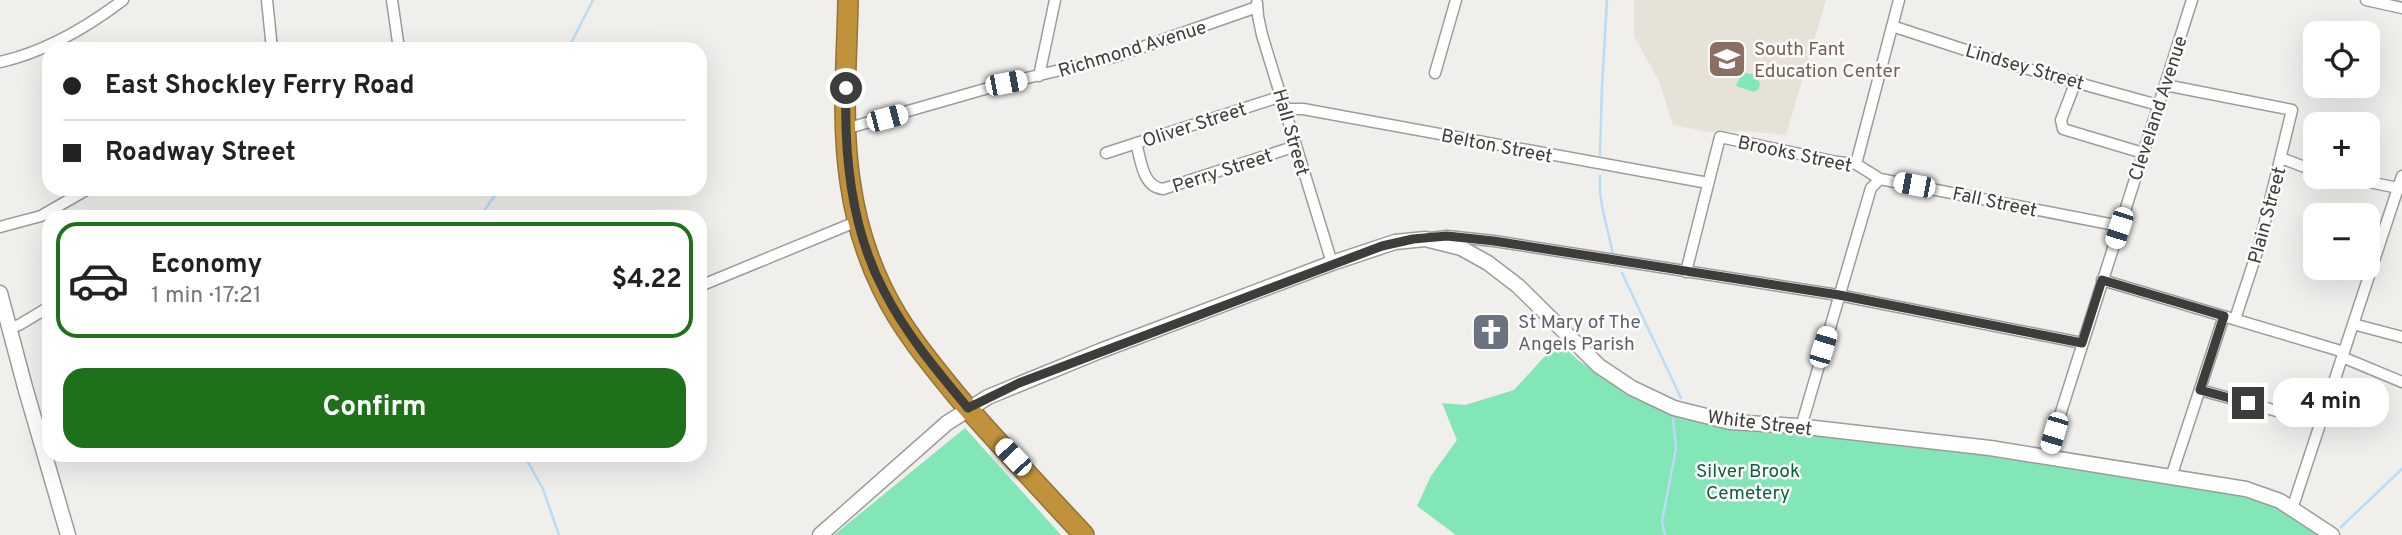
<!DOCTYPE html>
<meta charset="utf-8">
<style>
:root{--surface:#fff;--page:#f6f6f6;--text:#222;--muted:#767676;--line:#e0e0e0;--accent:#1e711a}
body{margin:0;font-family:Overpass,sans-serif;background:var(--page);color:var(--text);height:100vh;display:flex;flex-direction:column;font-size:26px;white-space:nowrap}
*{box-sizing:border-box;margin:0}
p{font-size:23px;color:var(--muted)}
.icon{flex:none;width:38px;height:38px;fill:none;stroke:currentColor;stroke-width:2;stroke-linecap:round;stroke-linejoin:round}
.map{position:relative;flex:1;overflow:hidden}
.panel{position:absolute;left:42px;top:210px;width:665px;height:252px;display:flex;flex-direction:column;background:var(--surface);border-radius:21px;box-shadow:0 7px 28px #0002}
.panel>*{flex:none}
.guide{position:absolute;left:42px;top:42px;width:665px;height:154px;border-radius:21px;box-shadow:0 7px 28px #0002;display:grid;align-content:center;height:154px;padding:0 21px;background:var(--surface)}
.controls{position:absolute;left:2303px;top:21px;display:grid;gap:14px}
.controls a{display:grid;place-items:center;width:77px;height:77px;border-radius:14px;background:var(--surface);box-shadow:0 7px 28px #0002;font-size:35px}
.end{position:absolute;width:32px;height:32px;margin:-16px;border:9px solid #3d3d3c;background:#fff;box-shadow:0 0 0 4px #fff}
.from{border-radius:50%}
.bubble{position:absolute;height:49px;border-radius:21px;background:var(--surface);box-shadow:0 7px 28px #0002;font-size:23px;font-weight:700;line-height:49px;text-align:center}
.car{position:absolute;width:21px;height:42px;margin:-21px -10px;border-radius:9px;box-shadow:0 0 5px 2px #0007;background:linear-gradient(#fff 24%,#345 0 40%,#fff 0 76%,#345 0 86%,#fff 0)}
.guide b{display:flex;align-items:center;gap:24px;height:66px;font-size:26px}
.guide b+b{border-top:2px solid var(--line)}
.guide i{width:18px;height:18px;background:var(--text)}
ul{padding:12px 0 0;list-style:none}
li{display:flex;align-items:center;gap:21px;height:116px;margin:0 14px 10px;padding:0 7px;border:4px solid transparent;border-radius:21px}
li div{flex:1}
li b{display:block;font-size:26px}
li em{font-style:normal;font-weight:700}
li.on{border-color:var(--accent)}
li>.icon{width:63px;height:63px;stroke-width:1.5}
.cta{display:flex;gap:14px;margin-top:auto;padding:14px 21px}
.cta a{flex:1;height:80px;border-radius:21px;background:var(--accent);color:#fff;font-size:28px;font-weight:700;line-height:80px;text-align:center}
.map>svg:first-child{display:block}
.built{fill:#e7e2d8}
.green{fill:#83e6b6}
.lines{fill:none;stroke-linecap:round;stroke-linejoin:round}
.stream{stroke:#badcf6;stroke-width:2.5}
.street-casing{stroke:#9d9c99;stroke-width:13}
.secondary-casing{stroke:#9d9c99;stroke-width:17}
.highway-casing{stroke:#92743b;stroke-width:22}
.street{stroke:#fff;stroke-width:10}
.secondary{stroke:#fff;stroke-width:14}
.highway{stroke:#bf923b;stroke-width:19}
.route{stroke:#3d3d3c;stroke-width:9}
.labels{text-anchor:middle;stroke-width:5;stroke-linejoin:round;paint-order:stroke}
.street-label{font-size:19px;fill:#3d3d3c;stroke:#fefcfa}
.education-label{font-size:19px;fill:#785e54;stroke:#fefcfa;text-anchor:start}
.worship-label{font-size:19px;fill:#5b616d;stroke:#fefcfa;text-anchor:start}
.park-label{font-size:19px;fill:#0c6342;stroke:#fefcfa}
</style>
<div class="map">
<svg width="2402" height="535" viewBox="0 0 2402 535">
<rect width="100%" height="100%" fill="#f0efec"/>
<path class="built" d="M1634,0H1826L1786,135L1746,131L1709,132L1673,125L1659,81L1634,36Z"/>
<path class="green" d="M1742,72L1755,75L1760,83L1759,89L1754,92L1736,86Z
M1558,342L1578,360L1629,396L1663,411L1703,421L1941,444L2265,498L2323,535H1456L1417,506L1431,476L1457,440L1442,403L1465,405L1514,390Z
M965,428L1061,535H834Z"/>
<g class="lines">
<path class="stream" d="M568,49L593,0
M1600,155L1602,86L1607,0
M1600,176C1598,202 1608,228 1613,254
M480,217L499,189
M1622,273L1681,398
M524,455L543,489L559,535
M2341,527L2402,469
M1665,535L1662,521L1676,449L1673,419"/>
<g class="street-casing">
<path id="street" d="M267,0L272,49
M392,0L399,49
M2366,0L2402,8
M1257,3L1258,16L1262,35L1332,263
M1892,26L1999,61L2158,105
M0,62C45,52 86,28 123,0
M1435,73L1456,0
M1039,76L1055,0
M2076,81L2061,120L2063,129L2143,153
M2165,85L2292,110L2259,246L2235,319
M1285,109H1303L1708,183
M845,129L1006,83L1114,57L1257,7
M1136,143C1141,159 1142,187 1163,189L1296,146
M1106,153L1282,96
M2281,158L2315,171
M1856,164L1899,0
M2345,177L2398,188
M0,227L41,216L88,189
M1431,238L1447,236L1494,241L1838,295L2082,343
M1686,272L1720,137L1837,162L1856,164L1880,179
M2102,280L2344,352
M700,286L858,221
M2353,324L2402,337
M9,328L19,325L49,307
M2342,357L2402,382
M2200,390L2321,423
M1801,427L1871,188L1880,179L2120,226
M2047,456L2192,0
M2171,477L2224,316
M2292,509L2402,176"/>
</g>
<g class="secondary-casing">
<path id="secondary" d="M0,293L25,387L68,535
M820,535L947,423L988,397L1100,351L1332,263L1395,242L1425,239L1461,248L1488,263L1518,286L1599,366L1632,388L1674,408L1730,422L1797,426L1990,448L2246,489L2280,501L2332,535"/>
</g>
<g class="highway-casing">
<path id="highway" d="M848,0C847,60 841,121 850,181C855,217 866,255 882,288C901,328 930,363 958,397C999,444 1042,490 1084,535"/>
</g>
<use href="#street" class="street"/>
<use href="#secondary" class="secondary"/>
<use href="#highway" class="highway"/>
</g>
<g class="lines">
<path class="route" d="M846,88C844,156 851,229 884,291C906,334 937,371 968,408L1019,383L1382,246L1413,239L1447,236L1494,241L1839,295L2082,343L2102,280L2224,316L2200,390L2248,403"/>
</g>
<defs>
<g id="school-square" transform="scale(2.0125)"><rect x="-9" y="-9" width="18" height="18" rx="4" fill="#8d6e63" stroke="#fefcfa"/><path d="M0-5L7-2L0 1L-7-2ZM-4 1L0 2.5L4 1V4Q0 6-4 4Z" fill="#fff"/></g>
<g id="church-square" transform="scale(2.0125)"><rect x="-9" y="-9" width="18" height="18" rx="4" fill="#6b7280" stroke="#fefcfa"/><path d="M-1.2-6h2.4v3.5h3.3v2.4h-3.3V6h-2.4V-.1h-3.3v-2.4h3.3Z" fill="#fff"/></g>
</defs>
<g fill-rule="evenodd">
<use href="#school-square" x="1727" y="59"/>
<use href="#church-square" x="1491" y="332"/>
</g>
<g class="labels">
<g class="street-label">
<text transform="translate(1132 48) rotate(-17)" y="7">Richmond Avenue</text>
<text transform="translate(2025 66) rotate(16)" y="7">Lindsey Street</text>
<text transform="translate(2157 108) rotate(-72)" y="7">Cleveland Avenue</text>
<text transform="translate(1194 124) rotate(-18)" y="7">Oliver Street</text>
<text transform="translate(1292 132) rotate(74)" y="7">Hall Street</text>
<text transform="translate(1497 145) rotate(11)" y="7">Belton Street</text>
<text transform="translate(1795 153) rotate(12)" y="7">Brooks Street</text>
<text transform="translate(1222 170) rotate(-18)" y="7">Perry Street</text>
<text transform="translate(1995 201) rotate(12)" y="7">Fall Street</text>
<text transform="translate(2266 215) rotate(-75)" y="7">Plain Street</text>
<text transform="translate(1760 422) rotate(7)" y="7">White Street</text>
</g>
<g class="education-label">
<text x="1754" y="55">South Fant<tspan x="1754" dy="22">Education Center</tspan></text>
</g>
<g class="worship-label">
<text x="1518" y="328">St Mary of The<tspan x="1518" dy="22">Angels Parish</tspan></text>
</g>
<g class="park-label">
<text x="1748" y="477">Silver Brook<tspan x="1748" dy="22">Cemetery</tspan></text>
</g>
</g>
</svg>
<div class="controls">
<a><svg class="icon" aria-label="locate" viewBox="0 0 24 24"><circle cx="12" cy="12" r="6"/><path d="M12 2v4M12 18v4M2 12h4M18 12h4"/></svg></a>
<a>+</a>
<a>−</a>
</div>
<i class="end from" style="left:846px;top:88px"></i>
<i class="end" style="left:2248px;top:403px"></i>
<div class="bubble" style="left:2273px;top:378px;width:116px">4 min</div>
<i class="car" style="left:1006px;top:83px;rotate:79deg"></i>
<i class="car" style="left:887px;top:118px;rotate:75deg"></i>
<i class="car" style="left:1914px;top:185px;rotate:281deg"></i>
<i class="car" style="left:2119px;top:228px;rotate:198deg"></i>
<i class="car" style="left:1823px;top:347px;rotate:17deg"></i>
<i class="car" style="left:2054px;top:433px;rotate:197deg"></i>
<i class="car" style="left:1013px;top:457px;rotate:317deg"></i>
<div class="guide">
<b><i class="from"></i>East Shockley Ferry Road</b>
<b><i></i>Roadway Street</b>
</div>
<section class="panel">
<ul>
<li class="on"><svg class="icon" aria-label="car" viewBox="0 0 24 24"><path d="M5 17H2v-5l4-1 3-4h7l3 4 3 1v5h-3M9 17h6M6 11h13"/><circle cx="7" cy="17" r="2"/><circle cx="17" cy="17" r="2"/></svg><div><b>Economy</b><p>1 min · 17:21</p></div><em>$4.22</em></li>
</ul>
<div class="cta"><a>Confirm</a></div>
</section>
</div>
